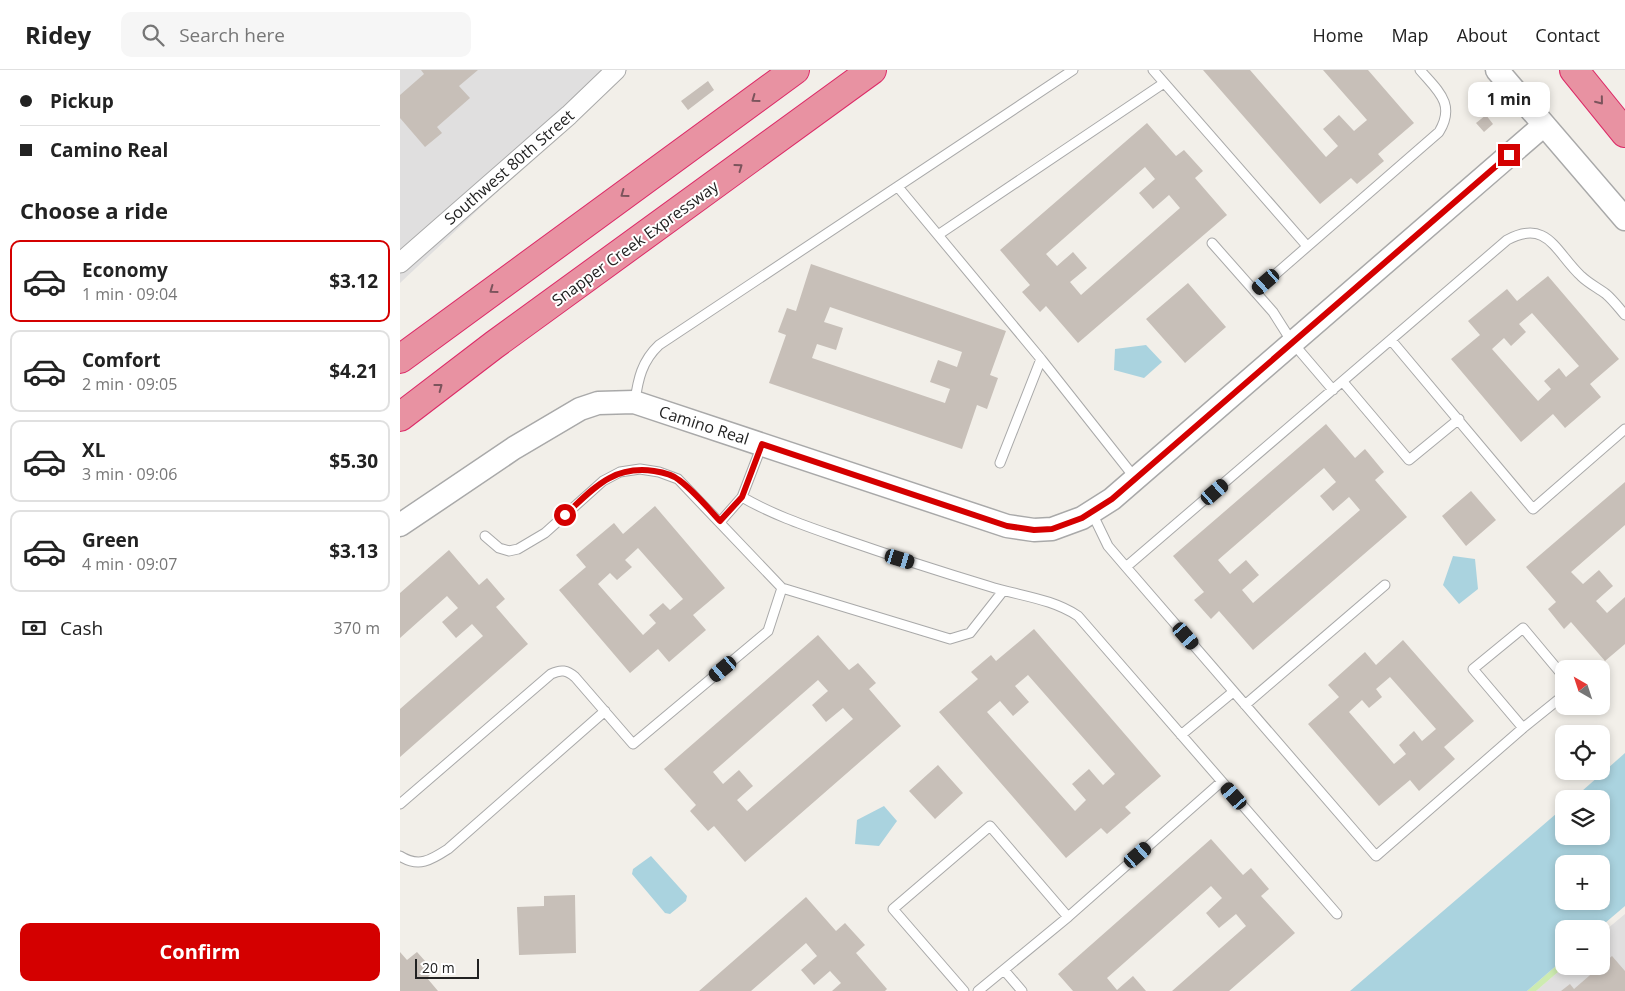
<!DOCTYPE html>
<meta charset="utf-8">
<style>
:root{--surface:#fff;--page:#f6f6f6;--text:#222;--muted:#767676;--line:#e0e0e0;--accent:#d40000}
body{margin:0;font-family:"Open Sans",sans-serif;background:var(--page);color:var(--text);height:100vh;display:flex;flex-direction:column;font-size:19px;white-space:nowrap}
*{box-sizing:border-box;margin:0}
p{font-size:16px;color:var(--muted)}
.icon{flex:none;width:28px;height:28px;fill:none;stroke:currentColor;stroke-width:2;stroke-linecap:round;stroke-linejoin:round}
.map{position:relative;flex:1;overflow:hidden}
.side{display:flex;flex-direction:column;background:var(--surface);width:400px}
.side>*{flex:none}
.hud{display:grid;align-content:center;height:110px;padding:0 20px;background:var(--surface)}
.needle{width:32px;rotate:321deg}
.controls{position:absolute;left:1155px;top:590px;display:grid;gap:10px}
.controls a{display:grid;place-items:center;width:55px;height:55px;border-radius:10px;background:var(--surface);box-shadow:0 2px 8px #0003;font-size:25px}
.scale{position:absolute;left:15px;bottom:12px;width:64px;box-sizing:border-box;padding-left:5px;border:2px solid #222;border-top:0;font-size:14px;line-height:18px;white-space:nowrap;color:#222;-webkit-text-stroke:4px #fff;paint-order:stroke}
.end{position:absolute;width:22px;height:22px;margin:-11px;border:6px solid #d40000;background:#fff;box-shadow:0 0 0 2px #fff}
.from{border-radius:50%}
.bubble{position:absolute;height:35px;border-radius:10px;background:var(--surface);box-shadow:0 2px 8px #0003;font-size:16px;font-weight:700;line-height:35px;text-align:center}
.car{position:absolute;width:15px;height:30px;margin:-15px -8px;border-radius:6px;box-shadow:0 0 4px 1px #0007;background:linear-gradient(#222 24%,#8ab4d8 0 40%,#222 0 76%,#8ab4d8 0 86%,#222 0)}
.hud b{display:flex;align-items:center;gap:18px;height:48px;font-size:19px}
.hud b+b{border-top:1px solid var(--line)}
.hud i{width:12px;height:12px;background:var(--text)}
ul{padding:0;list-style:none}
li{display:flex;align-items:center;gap:15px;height:82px;margin:0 10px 8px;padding:0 10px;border:2px solid var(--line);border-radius:10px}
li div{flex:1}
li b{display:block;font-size:19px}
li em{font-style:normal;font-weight:700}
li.current{border-color:var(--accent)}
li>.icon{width:45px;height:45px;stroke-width:1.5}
h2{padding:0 20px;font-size:22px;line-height:60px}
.pay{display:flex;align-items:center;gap:12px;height:55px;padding:0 20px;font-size:19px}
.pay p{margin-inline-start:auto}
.cta{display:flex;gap:10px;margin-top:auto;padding:10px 20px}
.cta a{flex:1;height:58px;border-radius:10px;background:var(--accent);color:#fff;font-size:20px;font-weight:700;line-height:58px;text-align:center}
header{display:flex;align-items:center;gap:30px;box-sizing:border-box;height:70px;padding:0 25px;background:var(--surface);border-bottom:1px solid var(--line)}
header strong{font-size:24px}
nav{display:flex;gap:28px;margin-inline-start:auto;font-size:18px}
.search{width:350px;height:45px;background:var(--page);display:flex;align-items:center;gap:12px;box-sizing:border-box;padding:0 18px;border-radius:10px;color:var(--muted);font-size:19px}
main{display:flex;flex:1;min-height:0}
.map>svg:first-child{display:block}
.residential{fill:#e0dfdf}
.grass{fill:#cdebb0}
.water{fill:#aad3df;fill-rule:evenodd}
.building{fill:#c7bfb8;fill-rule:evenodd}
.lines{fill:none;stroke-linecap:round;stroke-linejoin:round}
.service-casing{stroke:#a9a9a9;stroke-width:11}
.minor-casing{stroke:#a9a9a9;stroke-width:21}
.tertiary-casing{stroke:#a9a9a9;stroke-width:25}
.motorway-casing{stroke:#dc2a67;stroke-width:30}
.service{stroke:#fff;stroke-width:9}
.minor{stroke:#fff;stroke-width:19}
.tertiary{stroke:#fff;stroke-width:22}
.motorway{stroke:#e892a2;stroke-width:28}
.oneway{stroke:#7b545c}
.route{stroke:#d40000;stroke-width:6}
.labels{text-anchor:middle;stroke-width:4;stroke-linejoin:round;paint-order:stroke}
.street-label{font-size:16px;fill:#222;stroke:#fff}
</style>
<header>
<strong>Ridey</strong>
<div class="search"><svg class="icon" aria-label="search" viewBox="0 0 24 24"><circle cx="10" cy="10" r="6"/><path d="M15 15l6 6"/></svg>Search here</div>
<nav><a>Home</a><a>Map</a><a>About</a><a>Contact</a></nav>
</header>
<main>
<section class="side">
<div class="hud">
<b><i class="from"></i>Pickup</b>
<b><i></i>Camino Real</b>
</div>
<h2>Choose a ride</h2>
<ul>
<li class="current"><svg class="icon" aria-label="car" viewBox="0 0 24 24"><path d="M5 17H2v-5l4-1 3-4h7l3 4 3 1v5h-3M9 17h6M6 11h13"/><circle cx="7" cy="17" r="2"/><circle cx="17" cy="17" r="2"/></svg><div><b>Economy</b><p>1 min · 09:04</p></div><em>$3.12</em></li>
<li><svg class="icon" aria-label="car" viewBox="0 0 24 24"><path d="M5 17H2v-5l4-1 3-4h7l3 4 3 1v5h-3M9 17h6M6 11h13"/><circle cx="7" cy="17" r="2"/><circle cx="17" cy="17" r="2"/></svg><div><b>Comfort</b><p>2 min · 09:05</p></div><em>$4.21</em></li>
<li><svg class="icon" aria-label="car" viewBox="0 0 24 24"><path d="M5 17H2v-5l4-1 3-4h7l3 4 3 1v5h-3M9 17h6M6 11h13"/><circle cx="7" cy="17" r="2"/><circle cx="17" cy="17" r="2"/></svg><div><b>XL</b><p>3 min · 09:06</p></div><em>$5.30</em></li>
<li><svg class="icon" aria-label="car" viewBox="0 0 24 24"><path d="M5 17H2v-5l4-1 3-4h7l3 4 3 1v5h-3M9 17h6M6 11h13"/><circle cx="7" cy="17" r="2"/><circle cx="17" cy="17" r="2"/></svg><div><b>Green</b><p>4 min · 09:07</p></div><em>$3.13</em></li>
</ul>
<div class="pay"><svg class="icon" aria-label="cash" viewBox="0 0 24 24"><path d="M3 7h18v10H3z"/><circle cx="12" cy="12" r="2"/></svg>Cash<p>370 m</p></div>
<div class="cta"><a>Confirm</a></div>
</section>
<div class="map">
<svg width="1225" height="921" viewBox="0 0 1225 921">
<rect width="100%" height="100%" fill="#f2efe9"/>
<path class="residential" d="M0,0H227L0,213Z
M1225,844V921H1136L1165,896H1201V864Z"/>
<path class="grass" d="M1164,889L1165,896L1136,921H1127Z"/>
<path class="water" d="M746,275L762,292L744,308L714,300L715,279Z
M1053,486L1075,489L1078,519L1059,534L1043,515Z
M1225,683V836L1198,859H1164V889L1127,921H950L1164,737V766H1201V729H1173ZM1164,794H1201V831H1164Z
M484,736L497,751L479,776L455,774L457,750Z
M251,786L287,826L286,831L270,844L265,843L232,804L233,799Z"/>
<path class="building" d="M21,0H78L59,16L70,28L37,57L42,63L25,77L0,48V25L24,4Z
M803,0H850L926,87L938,76L923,59L939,45L954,61L967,50L923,0H968L1014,53L978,84L984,91L957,114L951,108L920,134Z
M308,11L314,20L288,40L281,31Z
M1086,45L1093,54L1084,62L1076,53Z
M747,53L776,86L784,80L803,101L795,108L827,145L678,273L646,236L640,242L622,222L630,215L600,180ZM745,97L755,109L739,123L753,139L769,125L780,138L681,225L670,212L687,198L673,182L657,196L646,184Z
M411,194L606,261L590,305L598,308L587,339L577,335L562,379L369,313L386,265L378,262L387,238L396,241ZM430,237L562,282L557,297L538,290L530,312L550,319L545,333L412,288L417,274L436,280L443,258L424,252Z
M1148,206L1219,289L1190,314L1201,327L1165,358L1153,344L1121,372L1051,289L1080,265L1068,251L1107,219L1117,231ZM1132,243L1179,296L1166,307L1159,298L1144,311L1151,319L1138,331L1092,279L1104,268L1111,276L1126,262L1119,254Z
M788,213L826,257L785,293L746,249Z
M926,354L955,388L965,379L984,402L975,410L1007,447L853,580L819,541L811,549L794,530L804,522L773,486ZM924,398L936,412L920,426L933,441L949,427L960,440L853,533L842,520L859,505L846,490L830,504L818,490Z
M1225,412V455L1171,502L1183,514L1199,500L1213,516L1196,531L1207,543L1225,527V574L1205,591L1171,552L1164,559L1148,539L1156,532L1126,497Z
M1071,421L1096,450L1066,476L1042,446Z
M255,436L325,518L293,545L306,560L269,592L258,579L230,603L159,520L186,497L176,485L214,453L223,464ZM238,478L283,529L270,540L263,533L249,545L256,553L243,565L198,514L210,503L217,510L232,497L225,490Z
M49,480L79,515L87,508L105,529L96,537L128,574L0,687V639L83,566L72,554L56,568L42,552L58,538L47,526L0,568V523Z
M634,559L761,706L725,737L731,743L707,764L701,758L666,788L539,642L578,609L571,602L591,585L596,591ZM628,605L715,704L703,715L689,699L672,714L686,730L675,741L587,642L600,631L613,646L629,632L615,616Z
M418,565L449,600L458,593L476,613L469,619L501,656L345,792L314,756L308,761L290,741L296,735L264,699ZM418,610L428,621L412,635L426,652L443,638L453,649L347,741L337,730L353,716L339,700L323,714L313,702Z
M1003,570L1074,651L1044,677L1055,689L1019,721L1010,710L979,736L908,654L939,627L928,615L965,582L976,595ZM990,607L1036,659L1022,671L1014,661L999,675L1006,684L994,694L949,642L962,630L969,638L982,627L976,619Z
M538,695L563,723L535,749L509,721Z
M811,769L843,805L851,798L869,819L861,826L895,863L829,921H772L846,856L836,844L819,858L806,843L822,828L811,816L707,908L717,920L733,906L746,921H673L658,904Z
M175,825L176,883L119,885L117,837L144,836V826Z
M406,827L436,861L445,853L465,875L456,883L487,919L485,921H432L441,913L430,901L414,915L401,900L417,886L406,873L351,921H299Z
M0,882L7,890L17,882L34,901L27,908L38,921H0Z
M1212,886L1225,901V921H1161L1170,914L1174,919Z"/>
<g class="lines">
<g class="service-casing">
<path id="service" d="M753,0L907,176
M498,117L641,289L735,408
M538,165L764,13
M812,173L873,242L892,272L933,320
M855,222L1039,62C1056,34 1038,21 1020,0
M991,270L1133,439L1225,359
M943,312L1009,390L1059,349
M235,331C238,309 242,291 259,275L673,0
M600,393L641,289
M342,427C373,445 406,456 440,468C489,485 538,501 588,516C619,526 651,528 678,546L937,844
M692,443L708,476L726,497L976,786L1123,658
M321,451L342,427L362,375
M85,466L99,478L109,481L118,479L145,463L203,411L220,402L240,399L259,402L278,409L382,518L550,569L570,563L603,521
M726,497L1107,170C1148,148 1156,183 1181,206C1188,213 1198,218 1206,224C1213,230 1219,238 1225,245
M1164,607L1123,558L1073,599L1123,658L1164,625
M845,635L985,515
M781,665L833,622
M0,734L151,604C161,599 167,600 175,607L233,674L368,561L382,518
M0,786C19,798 31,790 48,779L205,641
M604,900L622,921
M564,921L493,839L590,756L668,847
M578,921L668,847L821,712"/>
</g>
<g class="minor-casing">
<path id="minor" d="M0,193L169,45L216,0"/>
</g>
<g class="tertiary-casing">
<path id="tertiary" d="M1097,0L1225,149
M0,455L114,378L180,339L198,333L234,332L607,456L634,460L652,459L682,448L712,429L1144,55"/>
</g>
<g class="motorway-casing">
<path id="motorway" d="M1174,0L1225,63
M0,289L395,0
M0,347L94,275L472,0"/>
</g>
<use href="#service" class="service"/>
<use href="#minor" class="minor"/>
<use href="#tertiary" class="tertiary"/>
<use href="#motorway" class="motorway"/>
</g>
<defs><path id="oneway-chevron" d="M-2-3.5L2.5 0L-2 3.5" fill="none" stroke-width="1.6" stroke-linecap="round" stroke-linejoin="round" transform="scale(1.25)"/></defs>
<g class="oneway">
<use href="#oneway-chevron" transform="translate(355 29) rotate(144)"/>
<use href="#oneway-chevron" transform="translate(1200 31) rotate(51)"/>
<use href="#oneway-chevron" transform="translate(339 97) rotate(-36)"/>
<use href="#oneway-chevron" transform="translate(224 124) rotate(144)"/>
<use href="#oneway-chevron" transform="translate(93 220) rotate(144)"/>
<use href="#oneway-chevron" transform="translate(39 317) rotate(-37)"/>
</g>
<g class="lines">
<path class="route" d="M165,445C193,419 212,395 254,401C261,402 273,405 279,410C294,421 307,437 320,451L342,427L362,374L607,456L634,460L652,459L682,448L712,429L1109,85"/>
</g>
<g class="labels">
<g class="street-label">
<text transform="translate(109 97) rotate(-41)" y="6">Southwest 80th Street</text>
<text transform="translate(235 173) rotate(-36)" y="6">Snapper Creek Expressway</text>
<text transform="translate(304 355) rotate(18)" y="6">Camino Real</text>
</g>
</g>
</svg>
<div class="controls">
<a><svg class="needle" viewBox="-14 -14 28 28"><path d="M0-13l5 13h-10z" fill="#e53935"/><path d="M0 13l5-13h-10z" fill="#767676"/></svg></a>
<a><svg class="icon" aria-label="locate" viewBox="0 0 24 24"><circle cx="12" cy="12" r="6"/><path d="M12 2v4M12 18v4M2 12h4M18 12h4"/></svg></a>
<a><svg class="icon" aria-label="layers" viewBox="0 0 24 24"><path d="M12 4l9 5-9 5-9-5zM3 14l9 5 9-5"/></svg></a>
<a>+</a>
<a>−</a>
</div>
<div class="scale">20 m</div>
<i class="end from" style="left:165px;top:445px"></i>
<i class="end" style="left:1109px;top:85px"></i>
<div class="bubble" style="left:1068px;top:12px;width:82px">1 min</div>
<i class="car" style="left:866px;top:212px;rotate:229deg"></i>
<i class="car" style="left:815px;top:422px;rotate:49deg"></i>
<i class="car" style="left:500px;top:489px;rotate:107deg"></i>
<i class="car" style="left:786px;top:566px;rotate:139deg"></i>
<i class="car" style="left:323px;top:599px;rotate:230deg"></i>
<i class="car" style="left:834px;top:726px;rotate:319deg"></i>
<i class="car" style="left:738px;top:785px;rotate:49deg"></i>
</div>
</main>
